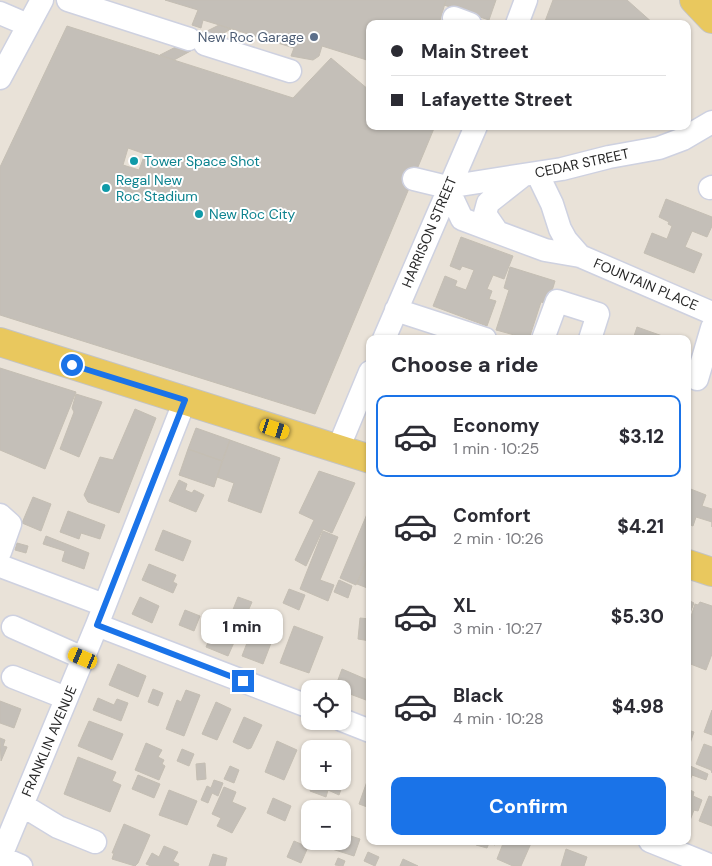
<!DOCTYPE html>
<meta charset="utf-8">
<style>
:root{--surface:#fff;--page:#f2f2f3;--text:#2b2b33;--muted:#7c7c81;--line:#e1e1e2;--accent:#1a73e8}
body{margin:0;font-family:"DM Sans",sans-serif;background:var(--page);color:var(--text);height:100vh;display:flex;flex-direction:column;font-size:19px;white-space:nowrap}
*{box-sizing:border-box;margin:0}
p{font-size:16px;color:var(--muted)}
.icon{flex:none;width:28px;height:28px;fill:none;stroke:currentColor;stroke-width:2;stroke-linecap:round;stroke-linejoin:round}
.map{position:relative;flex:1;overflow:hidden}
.panel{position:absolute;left:366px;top:335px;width:325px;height:510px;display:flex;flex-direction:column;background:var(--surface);border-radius:10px;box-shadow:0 1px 4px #0004}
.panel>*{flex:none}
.top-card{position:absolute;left:366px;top:20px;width:325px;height:110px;border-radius:10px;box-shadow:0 1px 4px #0004;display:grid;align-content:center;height:110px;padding:0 25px;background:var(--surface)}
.fabs{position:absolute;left:301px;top:680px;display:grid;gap:10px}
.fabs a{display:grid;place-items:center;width:50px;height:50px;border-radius:10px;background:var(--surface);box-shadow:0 1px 4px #0004;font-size:25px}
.end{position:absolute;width:22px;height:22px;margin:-11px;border:6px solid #1a73e8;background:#fff;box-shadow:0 0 0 2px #fff}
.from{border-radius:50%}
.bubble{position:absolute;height:35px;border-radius:10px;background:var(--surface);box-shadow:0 1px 4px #0004;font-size:16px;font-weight:800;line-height:35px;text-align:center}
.car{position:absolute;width:15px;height:30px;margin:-15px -8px;border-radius:6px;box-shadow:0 0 4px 1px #0007;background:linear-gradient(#f5c518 24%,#345 0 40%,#f5c518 0 76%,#345 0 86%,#f5c518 0)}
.top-card b{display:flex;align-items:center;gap:18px;height:48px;font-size:19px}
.top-card b+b{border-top:1px solid var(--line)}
.top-card i{width:12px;height:12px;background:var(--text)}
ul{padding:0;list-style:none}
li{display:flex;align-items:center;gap:15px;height:82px;margin:0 10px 8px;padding:0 15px;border:2px solid transparent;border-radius:10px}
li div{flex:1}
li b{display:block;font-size:19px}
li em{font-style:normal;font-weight:800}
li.on{border-color:var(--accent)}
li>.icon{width:45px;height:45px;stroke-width:1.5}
h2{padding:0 25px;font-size:22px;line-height:60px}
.primary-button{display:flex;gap:10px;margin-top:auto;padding:10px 25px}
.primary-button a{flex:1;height:58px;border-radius:10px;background:var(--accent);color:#fff;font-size:20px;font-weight:800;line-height:58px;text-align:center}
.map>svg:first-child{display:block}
.building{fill:#c4bfb8;stroke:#c4beb3;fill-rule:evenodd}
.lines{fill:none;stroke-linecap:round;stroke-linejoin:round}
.minor-casing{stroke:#ced1e0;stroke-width:25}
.major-casing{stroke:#c3c3c3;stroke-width:30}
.minor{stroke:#fff;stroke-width:22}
.major{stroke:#e9c85e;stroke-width:28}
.route{stroke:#1a73e8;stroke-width:6}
.service-dot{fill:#5c6f8a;stroke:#fff;stroke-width:2}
.culture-dot{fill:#0f9aa8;stroke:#fff;stroke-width:2}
.labels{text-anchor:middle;stroke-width:4;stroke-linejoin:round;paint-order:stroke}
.service-label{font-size:14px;fill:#4e5e75;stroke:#fff;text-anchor:end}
.culture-label{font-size:14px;fill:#0d838f;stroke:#fff;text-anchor:start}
.street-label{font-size:14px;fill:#272727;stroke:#fff}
</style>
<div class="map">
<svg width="712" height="866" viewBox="0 0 712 866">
<rect width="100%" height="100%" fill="#e9e2d8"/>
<path class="building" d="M165,0H446L439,24H370V61L322,46L319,56L313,60L291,56L294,48L203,20L201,28L192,25L198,10Z
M446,0H496L489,20L444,5Z
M553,0H627L654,24H544Z
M219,25L231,29L174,60L160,55Z
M67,26L293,98L331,58L369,90L370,87V126H435L315,414L0,315V167ZM128,148L145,154L139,170L123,165Z
M129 161a5 5 0 1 1 10 0a5 5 0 1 1-10 0Z
M666,199L712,217V226L707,237L692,231L685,247L702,254L694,273L644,253L652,233L667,239L672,226L668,224L669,222L659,217Z
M461,237L513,256L504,279L493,275L487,289L492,291L489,299L496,301L487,326L433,306L445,276L457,281L455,286L466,290L474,270L462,266L460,270L450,266Z
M510,267L555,281L548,304L541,302L529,339L496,330L509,290L504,288Z
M637,327L668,338L667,339H633Z
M0,368L76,392L45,469L0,450Z
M76,394L102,402L79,457L60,449L74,412L72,408Z
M135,409L156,418L119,513L88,502L84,495L100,457L113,460Z
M196,428L230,440L222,461L188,449Z
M230,440L280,458L261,513L228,501L234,483L217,477Z
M188,449L222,461L214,487L179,475Z
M319,471L355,483L332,533L323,529L306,566L295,560L314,520L299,513Z
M179,480L187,484L185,490L192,493L194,490L204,495L196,512L169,501Z
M688,488L706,495L702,506L712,509V527V522L696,517L693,526L688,524Z
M33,497L51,504L41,531L22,523Z
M370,507V553L356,585L340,578Z
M68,511L105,525L100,539L81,533L79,539L60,532Z
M163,530L191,541L183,561L155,550Z
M323,531L338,537L320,580L334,585L328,601L300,589Z
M46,536L89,553L84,569L62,561L65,551L43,544Z
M17,543L28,546L26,553L15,550Z
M370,553V589L357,584Z
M149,564L176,575L173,582L177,584L173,593L142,580Z
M339,580L352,586L348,598L334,592Z
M289,589L305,595L299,610L283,603Z
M140,597L159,606L152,623L132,614Z
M238,597L252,602L245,618L232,612Z
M688,600L694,603L688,618Z
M700,602L712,606V654L706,670L688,663V626L695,604L698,605Z
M185,610L200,616L194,631L179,625Z
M360,618L370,619V641L358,639Z
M217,622L239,631L228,656L206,647Z
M255,622L276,630L263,664L242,656Z
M294,626L323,637L309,673L280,663Z
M118,664L146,676L138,697L109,685Z
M342,669L370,681V690L366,700L342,691V689L335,688Z
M153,689L163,693L158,706L148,702Z
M186,690L200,695L184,736L166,729L177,700L181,702Z
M98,698L114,705L117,699L128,703L121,721L93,710Z
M0,701L21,709L14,728L0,723Z
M216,702L231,709L217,740L202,734Z
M712,710V735L704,732Z
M244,717L262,725L251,748L248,749L233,742Z
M89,721L123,734L112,760L78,746Z
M688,730L694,732L688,749Z
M0,738L5,740L3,746L7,747L1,761Z
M277,741L297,750L284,780L265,772Z
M146,743L162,750L158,757L164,760L162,764L165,766L159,780L135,770Z
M704,744L712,747V773L711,770L696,764Z
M182,749L194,754L189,766L177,761Z
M78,757L116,772L112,781L121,785L110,812L64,794Z
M205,763L206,779L197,780L196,764Z
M342,765L349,768L339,795L328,790L326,797L310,791L313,781H342Z
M688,765L708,774L706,780L692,775L688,786Z
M230,766L239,770L234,783L224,779Z
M370,773V808L359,804Z
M138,775L160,784L154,798L132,789Z
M214,780L223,783L218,796L212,793L208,803L201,800L207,786L211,788Z
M224,787L236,792L232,802L246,808L232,833L217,826L221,818L212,814Z
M688,789L694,792L693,796L702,800L698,811L694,810L689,823Z
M169,790L197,801L187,825L159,815Z
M709,796L712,797V826L699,821Z
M273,798L291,806L285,821L267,813Z
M124,824L150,835L138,863L135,866L112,859L114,853H112Z
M342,833L360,839L354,856L332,849L335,841H342Z
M294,841L308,847L301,863L287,857Z
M477,841H496L495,845L489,843L487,848L476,845Z
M504,841H532L521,866H513L497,859Z
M164,846L178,852L173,861L179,864L178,866H151L146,864L152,853L159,857Z
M566,849L587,857L584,866H561Z
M368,852L379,857L375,866L364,861Z
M213,854L227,858L225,866H209Z
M338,858L345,861L343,866L335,865Z
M403,859L418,866H400Z"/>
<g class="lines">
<g class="minor-casing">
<path id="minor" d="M68,0L189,39
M0,13L28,25
M454,18L470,24
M517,24L526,0
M205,44L290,71
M0,78L42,0
M537,173L552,204L560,229L566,240L580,256
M414,179L447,187L562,169L609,157L659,148L683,139L712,122
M447,187L462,219L545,250L580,256L712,313
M710,188L712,187
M496,230L485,214L488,203L521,177
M396,310L485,339
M384,339L476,126
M543,339L557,301L598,314L590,339
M697,379L712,328
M338,449L370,372
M0,515L10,524L0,552
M0,563L3,567L104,605
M97,625L310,707
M13,627L83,658
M13,677L66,698
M342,720L370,731
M22,805L58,827L95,842
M650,841L712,866
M0,857L21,866
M0,858L97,625L185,400"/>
</g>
<g class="major-casing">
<path id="major" d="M694,0L712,19
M0,342L370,459
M688,564L712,572"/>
</g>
<use href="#minor" class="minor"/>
<use href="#major" class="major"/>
</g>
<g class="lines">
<path class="route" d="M72,365L185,400L97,625L243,681"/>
</g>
<circle class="service-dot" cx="314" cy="37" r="5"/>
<g class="culture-dot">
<circle cx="134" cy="161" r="5"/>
<circle cx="106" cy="188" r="5"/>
<circle cx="199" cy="214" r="5"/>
</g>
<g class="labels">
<g class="service-label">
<text x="304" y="42">New Roc Garage</text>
</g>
<g class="culture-label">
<text x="144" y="166">Tower Space Shot</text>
<text x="116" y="185">Regal New<tspan x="116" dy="16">Roc Stadium</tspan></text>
<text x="209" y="219">New Roc City</text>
</g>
<g class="street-label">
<text transform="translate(582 163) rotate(-12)" y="5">CEDAR STREET</text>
<text transform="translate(429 232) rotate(-67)" y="5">HARRISON STREET</text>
<text transform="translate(646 284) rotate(23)" y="5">FOUNTAIN PLACE</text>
<text transform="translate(49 741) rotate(-67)" y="5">FRANKLIN AVENUE</text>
</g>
</g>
</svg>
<div class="fabs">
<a><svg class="icon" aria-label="locate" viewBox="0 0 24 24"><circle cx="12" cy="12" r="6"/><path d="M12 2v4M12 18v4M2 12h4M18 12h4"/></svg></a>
<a>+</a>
<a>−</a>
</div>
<i class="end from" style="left:72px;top:365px"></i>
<i class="end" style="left:243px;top:681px"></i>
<div class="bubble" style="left:201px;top:609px;width:82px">1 min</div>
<i class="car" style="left:275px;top:429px;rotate:108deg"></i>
<i class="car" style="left:83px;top:658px;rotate:293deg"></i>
<div class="top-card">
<b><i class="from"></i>Main Street</b>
<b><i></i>Lafayette Street</b>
</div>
<section class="panel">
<h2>Choose a ride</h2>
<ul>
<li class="on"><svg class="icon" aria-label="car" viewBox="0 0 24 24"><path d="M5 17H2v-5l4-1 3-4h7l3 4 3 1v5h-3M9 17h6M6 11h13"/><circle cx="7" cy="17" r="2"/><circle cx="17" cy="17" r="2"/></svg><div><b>Economy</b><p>1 min · 10:25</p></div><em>$3.12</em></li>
<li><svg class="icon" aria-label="car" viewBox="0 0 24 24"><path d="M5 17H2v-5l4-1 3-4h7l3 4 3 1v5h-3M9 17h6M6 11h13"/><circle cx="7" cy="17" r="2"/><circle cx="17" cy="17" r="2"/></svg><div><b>Comfort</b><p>2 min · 10:26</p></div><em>$4.21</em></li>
<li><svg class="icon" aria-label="car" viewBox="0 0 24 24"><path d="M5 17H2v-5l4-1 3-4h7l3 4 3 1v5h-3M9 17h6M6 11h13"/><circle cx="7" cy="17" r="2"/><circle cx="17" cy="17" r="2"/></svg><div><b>XL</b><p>3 min · 10:27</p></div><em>$5.30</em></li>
<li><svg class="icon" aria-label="car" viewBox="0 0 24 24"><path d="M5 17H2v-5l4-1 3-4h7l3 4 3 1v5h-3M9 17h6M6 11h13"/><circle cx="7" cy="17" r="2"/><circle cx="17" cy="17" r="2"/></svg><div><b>Black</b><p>4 min · 10:28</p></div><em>$4.98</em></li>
</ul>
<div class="primary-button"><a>Confirm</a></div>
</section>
</div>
